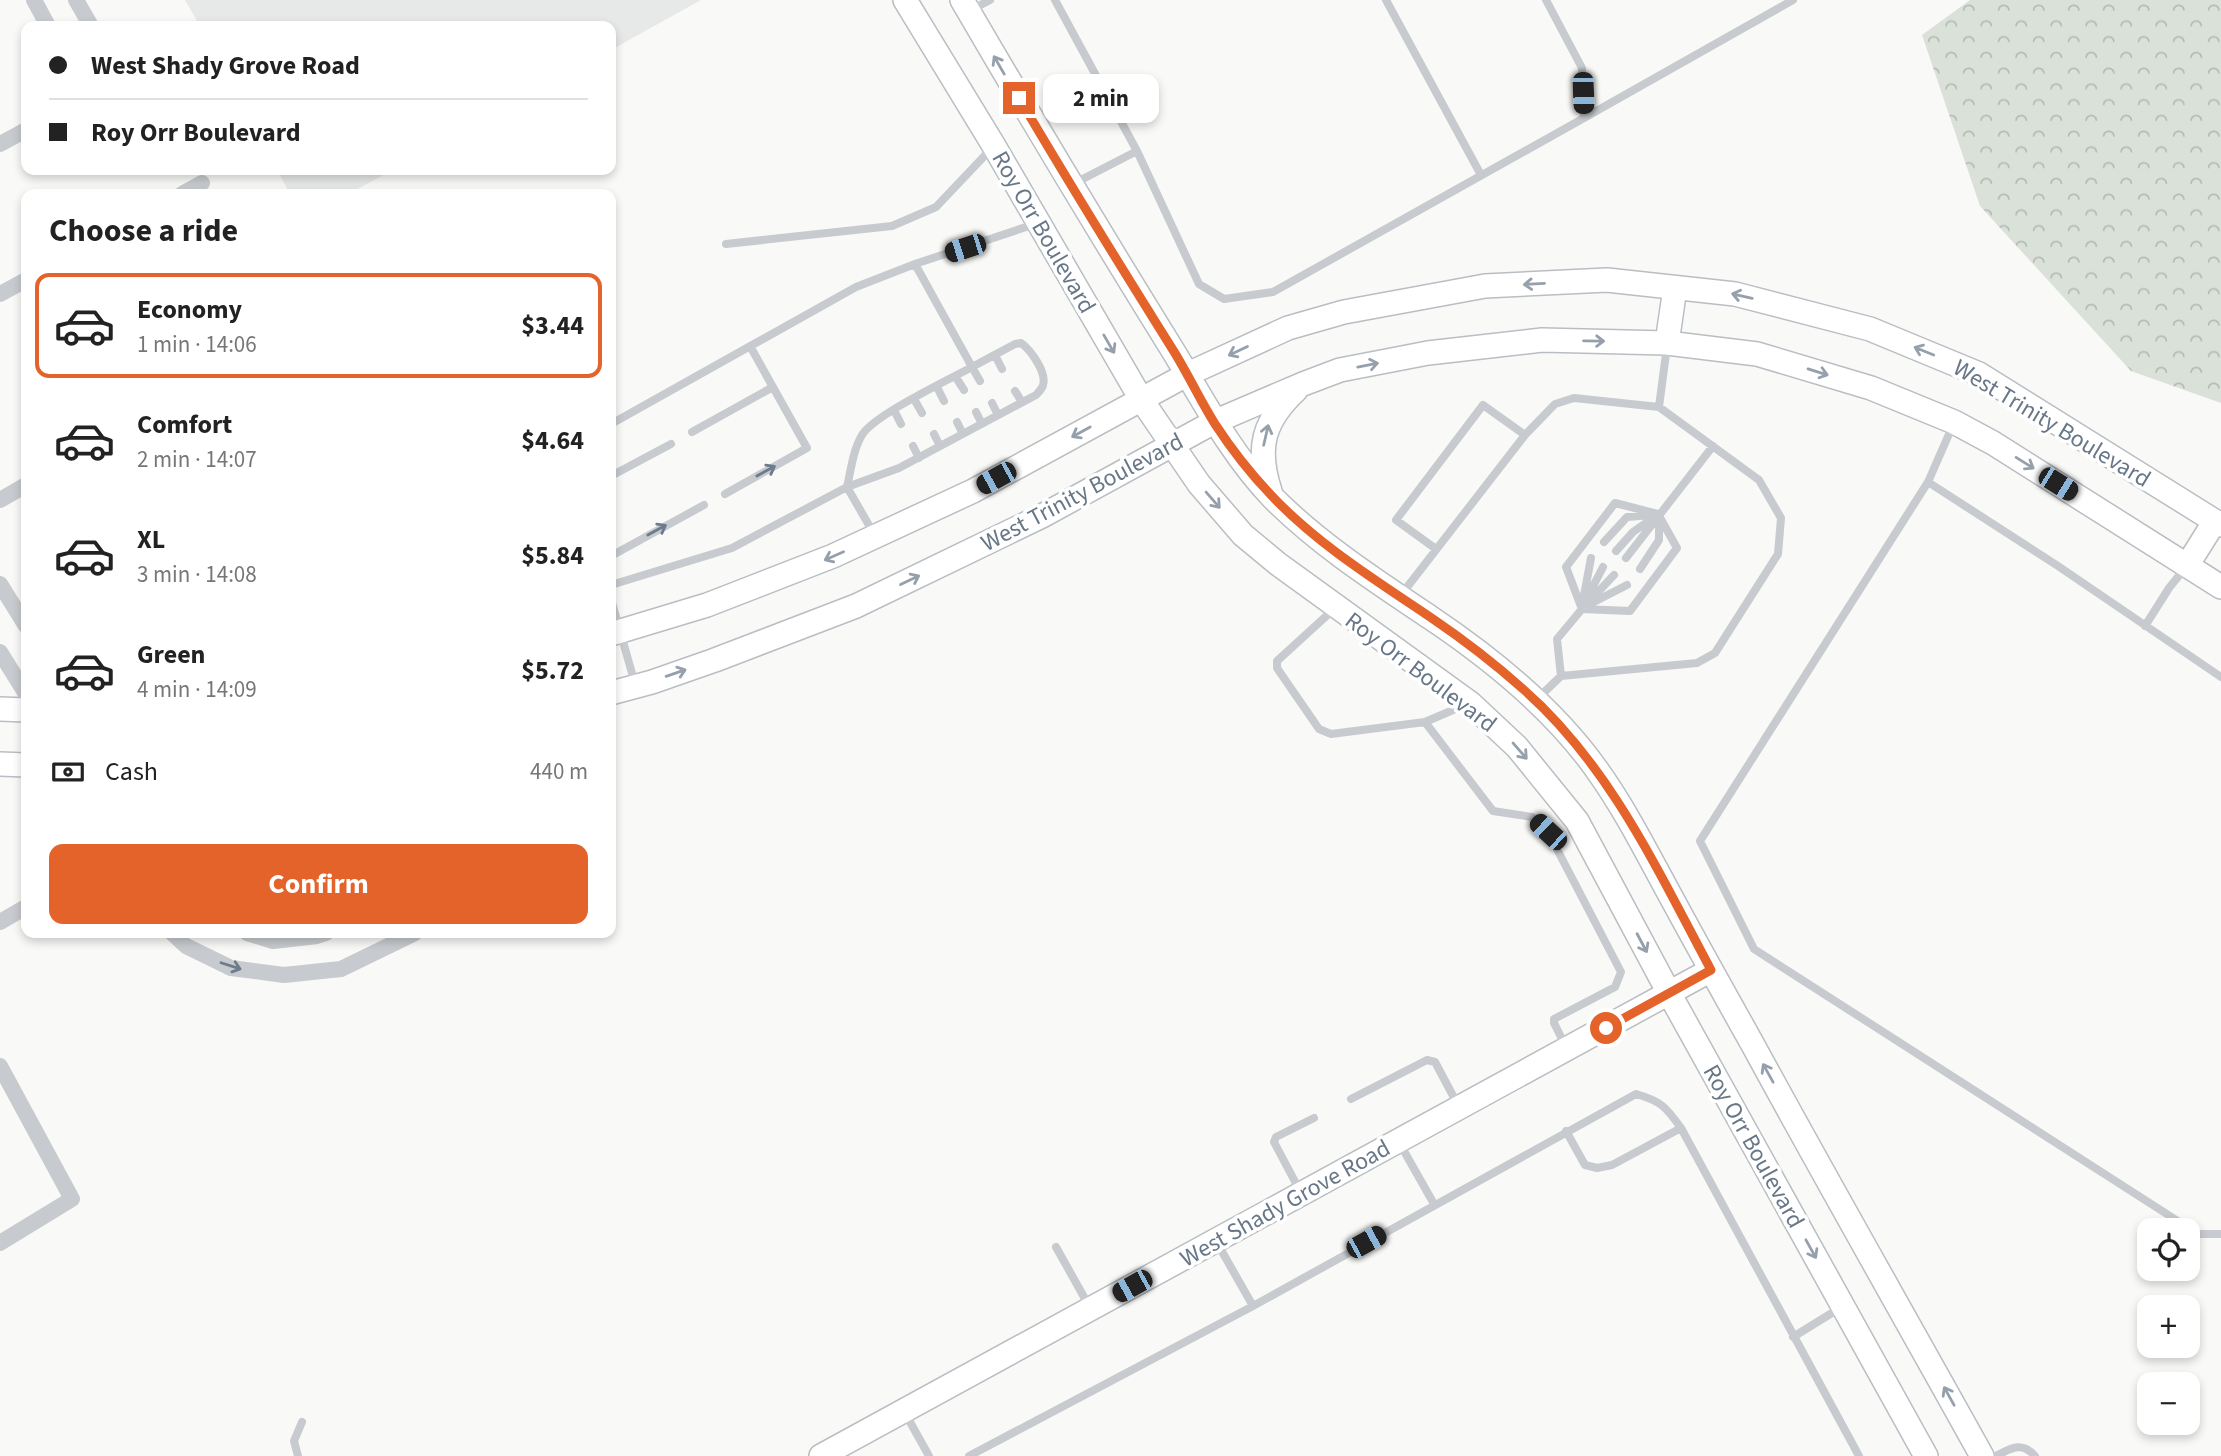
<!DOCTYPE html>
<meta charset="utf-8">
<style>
:root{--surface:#fff;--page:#f2f2f2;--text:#222;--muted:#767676;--line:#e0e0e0;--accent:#e4632b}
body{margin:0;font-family:"Source Sans 3",sans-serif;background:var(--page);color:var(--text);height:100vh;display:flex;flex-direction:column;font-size:26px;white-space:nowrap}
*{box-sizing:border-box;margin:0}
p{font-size:23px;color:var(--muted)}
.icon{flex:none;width:38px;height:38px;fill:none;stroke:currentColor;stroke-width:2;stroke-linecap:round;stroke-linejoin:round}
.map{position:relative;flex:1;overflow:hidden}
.sheet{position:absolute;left:21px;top:189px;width:595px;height:749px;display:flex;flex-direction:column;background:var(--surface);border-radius:14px;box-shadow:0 4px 10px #0003}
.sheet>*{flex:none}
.guide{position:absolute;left:21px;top:21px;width:595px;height:154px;border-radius:14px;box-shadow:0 4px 10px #0003;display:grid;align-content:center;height:154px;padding:0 28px;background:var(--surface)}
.fabs{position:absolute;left:2137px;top:1218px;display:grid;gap:14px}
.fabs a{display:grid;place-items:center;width:63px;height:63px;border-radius:14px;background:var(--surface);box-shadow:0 4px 10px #0003;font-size:35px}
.end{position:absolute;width:32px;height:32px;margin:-16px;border:9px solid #e4632b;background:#fff;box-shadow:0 0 0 4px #fff}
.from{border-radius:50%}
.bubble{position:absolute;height:49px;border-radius:14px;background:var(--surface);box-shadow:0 4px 10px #0003;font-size:23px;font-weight:700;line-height:49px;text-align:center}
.car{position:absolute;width:21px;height:42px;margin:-21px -10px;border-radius:9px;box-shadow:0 0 5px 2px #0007;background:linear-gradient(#222 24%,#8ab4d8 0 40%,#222 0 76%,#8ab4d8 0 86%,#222 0)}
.guide b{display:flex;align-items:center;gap:24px;height:66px;font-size:26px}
.guide b+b{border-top:2px solid var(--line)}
.guide i{width:18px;height:18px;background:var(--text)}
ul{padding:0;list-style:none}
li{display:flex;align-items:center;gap:21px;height:105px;margin:0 14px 10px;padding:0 14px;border:4px solid transparent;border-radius:14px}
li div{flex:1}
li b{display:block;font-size:26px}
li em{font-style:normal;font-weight:700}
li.active{border-color:var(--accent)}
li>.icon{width:63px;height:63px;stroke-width:1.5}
h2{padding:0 28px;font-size:32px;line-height:84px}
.pay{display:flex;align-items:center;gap:18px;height:77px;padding:0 28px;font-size:26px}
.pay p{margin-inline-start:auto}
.button{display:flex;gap:14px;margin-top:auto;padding:14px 28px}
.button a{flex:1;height:80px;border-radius:14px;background:var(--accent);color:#fff;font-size:28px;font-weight:700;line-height:80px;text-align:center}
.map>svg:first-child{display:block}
.built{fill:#e7e8e8}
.forest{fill:url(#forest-crowns)}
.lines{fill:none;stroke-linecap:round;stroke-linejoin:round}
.secondary-casing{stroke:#b9bec3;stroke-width:26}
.lane{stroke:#c7cace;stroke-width:8}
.street{stroke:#c7cace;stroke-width:16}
.secondary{stroke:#fff;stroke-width:23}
.oneway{stroke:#95a0ac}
.oneway2{stroke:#6d7b8c}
.route{stroke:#e4632b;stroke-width:9}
.labels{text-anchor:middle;stroke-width:7;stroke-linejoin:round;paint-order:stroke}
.street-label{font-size:24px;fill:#687788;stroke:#fff}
</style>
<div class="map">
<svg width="2221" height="1456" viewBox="0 0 2221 1456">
<defs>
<pattern id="forest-crowns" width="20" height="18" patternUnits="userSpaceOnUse" patternTransform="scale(1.75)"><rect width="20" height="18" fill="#dae1d8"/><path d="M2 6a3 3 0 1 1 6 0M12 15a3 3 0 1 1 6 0" fill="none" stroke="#b5bbb5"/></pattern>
</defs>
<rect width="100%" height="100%" fill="#f9f9f7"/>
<path class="built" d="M185,0H701L611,50V26H200Z
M277,170H393L348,194H290Z"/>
<path class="forest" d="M1970,0H2221V403L2131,371L1980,206L1922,35Z"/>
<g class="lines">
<g class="secondary-casing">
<path id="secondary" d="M905,0L994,146L1141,399L1199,484L1243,535L1278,564L1470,703L1517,747L1577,821L1669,993L1926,1456
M962,0C1029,115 1097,228 1167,341C1201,395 1228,451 1273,498C1320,545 1376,581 1431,618C1492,659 1554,709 1597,770C1625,809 1647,853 1670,895C1697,945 1725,995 1753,1045C1828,1183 1906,1319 1982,1456
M1667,343L1675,288
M1270,491C1256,448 1263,421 1296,390
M2188,564L2215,521
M611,634L707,605L833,556L973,491L1188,374L1288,328L1344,312L1485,286L1607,280L1735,294L1870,329L1979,374L2221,525
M611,693L652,682L715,660L856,606L1042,516L1214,422L1303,384L1340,370L1428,353L1542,340L1667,343L1757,354L1871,388L1954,422L1993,443L2221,587
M0,709L26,710
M0,764L26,765
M821,1456L1711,970"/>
</g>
<path class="lane" d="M1055,0L1137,151
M1386,0L1481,175
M971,10L990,0
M1584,118L1793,0
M1073,184L1137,151L1199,284L1224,299L1273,292L1584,118L1582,68L1546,0
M726,244L892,226L936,207L992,148
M995,355L1002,369
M955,376L964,390
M937,387L944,401
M1015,391L1022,402
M914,399L922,413
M992,403L998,415
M1659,407L1667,346
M894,410L901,424
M976,412L982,424
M957,422L963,434
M611,424L856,287L915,264
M1953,425L1928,482L1700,841L1754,949L2198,1234H2221
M692,432L773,387
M934,434L940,446
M913,446L919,458
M611,476L671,444
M1928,482L2058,566L2221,677
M847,487C851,470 853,450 862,435C874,415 948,380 972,367L915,264L1035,224
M847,487L899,468L1036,395C1038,393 1043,387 1043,385C1047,373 1031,350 1021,343L1015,344L972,367L980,381
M725,494L807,448L750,346
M1615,503L1658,514L1677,548L1630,611L1582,609L1566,567Z
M1604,542L1627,517L1652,515
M1436,549L1396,520L1483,405L1525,435
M1616,551L1633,532L1653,518
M611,556L704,505
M1626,558L1713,446
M1640,569L1659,540V517
M611,585L732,548L847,487L874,534
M1401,595L1525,435L1555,404L1574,398L1659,407L1759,480L1781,518L1778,554L1715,653L1697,663L1561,676L1537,699
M611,599L635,684
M1586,600L1603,567
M1590,604L1627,585
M1582,606L1591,558
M1334,609L1277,661V668L1319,729L1331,734L1425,722L1467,704
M2145,626L2169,588L2186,567
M1561,676L1557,639L1582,609L1614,575
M1425,722L1493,811L1532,817L1548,832L1621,972L1615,987L1554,1019V1023L1566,1047
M1351,1099L1427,1060L1435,1062L1459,1107
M1566,1131L1585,1165L1597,1168L1612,1165L1681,1128
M1400,1144L1434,1204
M1300,1191L1274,1142L1276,1137L1314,1118
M1216,1241L1253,1306
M1056,1247L1089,1306
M1793,1337L1840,1308
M905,1413L929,1456
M298,1456L294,1441L302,1422
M969,1456L1253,1306L1636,1094C1661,1101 1666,1107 1681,1128L1859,1456
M1996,1456C2011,1448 2022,1441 2035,1456"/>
<path class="street" d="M34,0L48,26
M76,0L91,26
M0,144L26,130
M182,194L202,183
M0,294L26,280
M0,500L26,485
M0,584L26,626
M0,652L26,694
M0,922L26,907
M172,933L186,946L231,968L284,975L341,969L415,933
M247,933L273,941L317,936L326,933
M0,1066L72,1199L0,1243"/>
<use href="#secondary" class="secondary"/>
</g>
<defs><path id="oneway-shaft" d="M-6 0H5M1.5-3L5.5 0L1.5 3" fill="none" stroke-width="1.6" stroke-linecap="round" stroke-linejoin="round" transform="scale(1.75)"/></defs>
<g class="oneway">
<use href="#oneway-shaft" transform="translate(999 65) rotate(-120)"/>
<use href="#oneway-shaft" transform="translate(1534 284) rotate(177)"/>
<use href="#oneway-shaft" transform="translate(1742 296) rotate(-167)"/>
<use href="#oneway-shaft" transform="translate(1594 341) rotate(1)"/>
<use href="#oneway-shaft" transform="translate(1109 344) rotate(60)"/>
<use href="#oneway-shaft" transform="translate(1238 351) rotate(155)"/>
<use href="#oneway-shaft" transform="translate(1924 351) rotate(-158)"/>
<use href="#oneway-shaft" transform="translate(1368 365) rotate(-11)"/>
<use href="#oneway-shaft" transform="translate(1818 372) rotate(17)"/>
<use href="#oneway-shaft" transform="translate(1081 432) rotate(151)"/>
<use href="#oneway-shaft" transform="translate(1266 435) rotate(-77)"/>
<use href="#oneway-shaft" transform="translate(2025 463) rotate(32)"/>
<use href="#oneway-shaft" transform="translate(1213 500) rotate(49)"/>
<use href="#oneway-shaft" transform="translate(834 556) rotate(156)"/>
<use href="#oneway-shaft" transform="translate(910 580) rotate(-26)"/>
<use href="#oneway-shaft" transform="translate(676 673) rotate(-19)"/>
<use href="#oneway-shaft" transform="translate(1520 751) rotate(49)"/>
<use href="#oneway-shaft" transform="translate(1642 943) rotate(62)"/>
<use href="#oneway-shaft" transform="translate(1768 1073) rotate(-119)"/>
<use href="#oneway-shaft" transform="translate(1811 1249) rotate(61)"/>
<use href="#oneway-shaft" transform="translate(1949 1396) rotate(-119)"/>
</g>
<g class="oneway2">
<use href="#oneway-shaft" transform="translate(766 471) rotate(-29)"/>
<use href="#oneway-shaft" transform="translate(657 530) rotate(-29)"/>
<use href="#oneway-shaft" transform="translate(231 966) rotate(18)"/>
</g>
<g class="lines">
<path class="route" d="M1019,98C1069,183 1121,267 1173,350C1188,374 1200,400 1215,424C1232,450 1250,473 1271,495C1318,545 1377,581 1433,619C1464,640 1495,664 1523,689C1609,764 1658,871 1711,970L1606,1028"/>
</g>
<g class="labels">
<g class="street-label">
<text transform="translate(1044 232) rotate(60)" y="8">Roy Orr Boulevard</text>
<text transform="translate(2052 423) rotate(31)" y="8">West Trinity Boulevard</text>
<text transform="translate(1082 492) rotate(-28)" y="8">West Trinity Boulevard</text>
<text transform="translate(1421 672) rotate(37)" y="8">Roy Orr Boulevard</text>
<text transform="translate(1754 1146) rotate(61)" y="8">Roy Orr Boulevard</text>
<text transform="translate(1285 1203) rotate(-29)" y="8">West Shady Grove Road</text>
</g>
</g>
</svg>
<div class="fabs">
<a><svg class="icon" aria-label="locate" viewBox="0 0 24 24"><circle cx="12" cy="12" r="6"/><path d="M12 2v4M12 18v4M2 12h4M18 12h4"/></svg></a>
<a>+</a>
<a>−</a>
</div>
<i class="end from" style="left:1606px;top:1028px"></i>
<i class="end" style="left:1019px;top:98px"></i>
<div class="bubble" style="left:1043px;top:74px;width:116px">2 min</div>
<i class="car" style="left:1583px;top:93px;rotate:178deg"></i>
<i class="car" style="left:965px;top:248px;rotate:252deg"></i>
<i class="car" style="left:996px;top:478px;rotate:241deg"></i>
<i class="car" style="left:2058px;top:484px;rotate:122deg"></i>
<i class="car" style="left:1548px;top:832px;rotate:313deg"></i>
<i class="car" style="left:1366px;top:1242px;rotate:61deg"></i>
<i class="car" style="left:1132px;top:1286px;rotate:241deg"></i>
<div class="guide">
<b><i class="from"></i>West Shady Grove Road</b>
<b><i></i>Roy Orr Boulevard</b>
</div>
<section class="sheet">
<h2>Choose a ride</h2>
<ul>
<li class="active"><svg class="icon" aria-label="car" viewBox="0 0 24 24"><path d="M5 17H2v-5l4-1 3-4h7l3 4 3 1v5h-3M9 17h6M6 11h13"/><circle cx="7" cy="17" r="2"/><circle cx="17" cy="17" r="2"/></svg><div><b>Economy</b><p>1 min · 14:06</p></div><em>$3.44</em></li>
<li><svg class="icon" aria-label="car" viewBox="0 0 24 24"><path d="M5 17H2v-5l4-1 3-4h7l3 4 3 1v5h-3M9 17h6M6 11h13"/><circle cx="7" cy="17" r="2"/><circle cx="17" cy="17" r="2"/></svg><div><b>Comfort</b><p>2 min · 14:07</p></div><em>$4.64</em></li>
<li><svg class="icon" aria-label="car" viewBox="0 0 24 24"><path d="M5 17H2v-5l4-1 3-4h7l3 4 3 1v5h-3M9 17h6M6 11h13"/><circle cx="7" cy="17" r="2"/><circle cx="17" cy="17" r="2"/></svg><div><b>XL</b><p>3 min · 14:08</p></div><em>$5.84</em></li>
<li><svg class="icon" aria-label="car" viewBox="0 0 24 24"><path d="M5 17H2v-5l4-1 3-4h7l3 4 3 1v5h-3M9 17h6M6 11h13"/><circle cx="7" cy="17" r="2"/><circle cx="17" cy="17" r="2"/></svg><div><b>Green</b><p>4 min · 14:09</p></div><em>$5.72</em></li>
</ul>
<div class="pay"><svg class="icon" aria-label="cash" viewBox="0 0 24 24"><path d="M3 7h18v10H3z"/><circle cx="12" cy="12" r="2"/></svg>Cash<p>440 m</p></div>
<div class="button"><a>Confirm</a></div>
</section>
</div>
